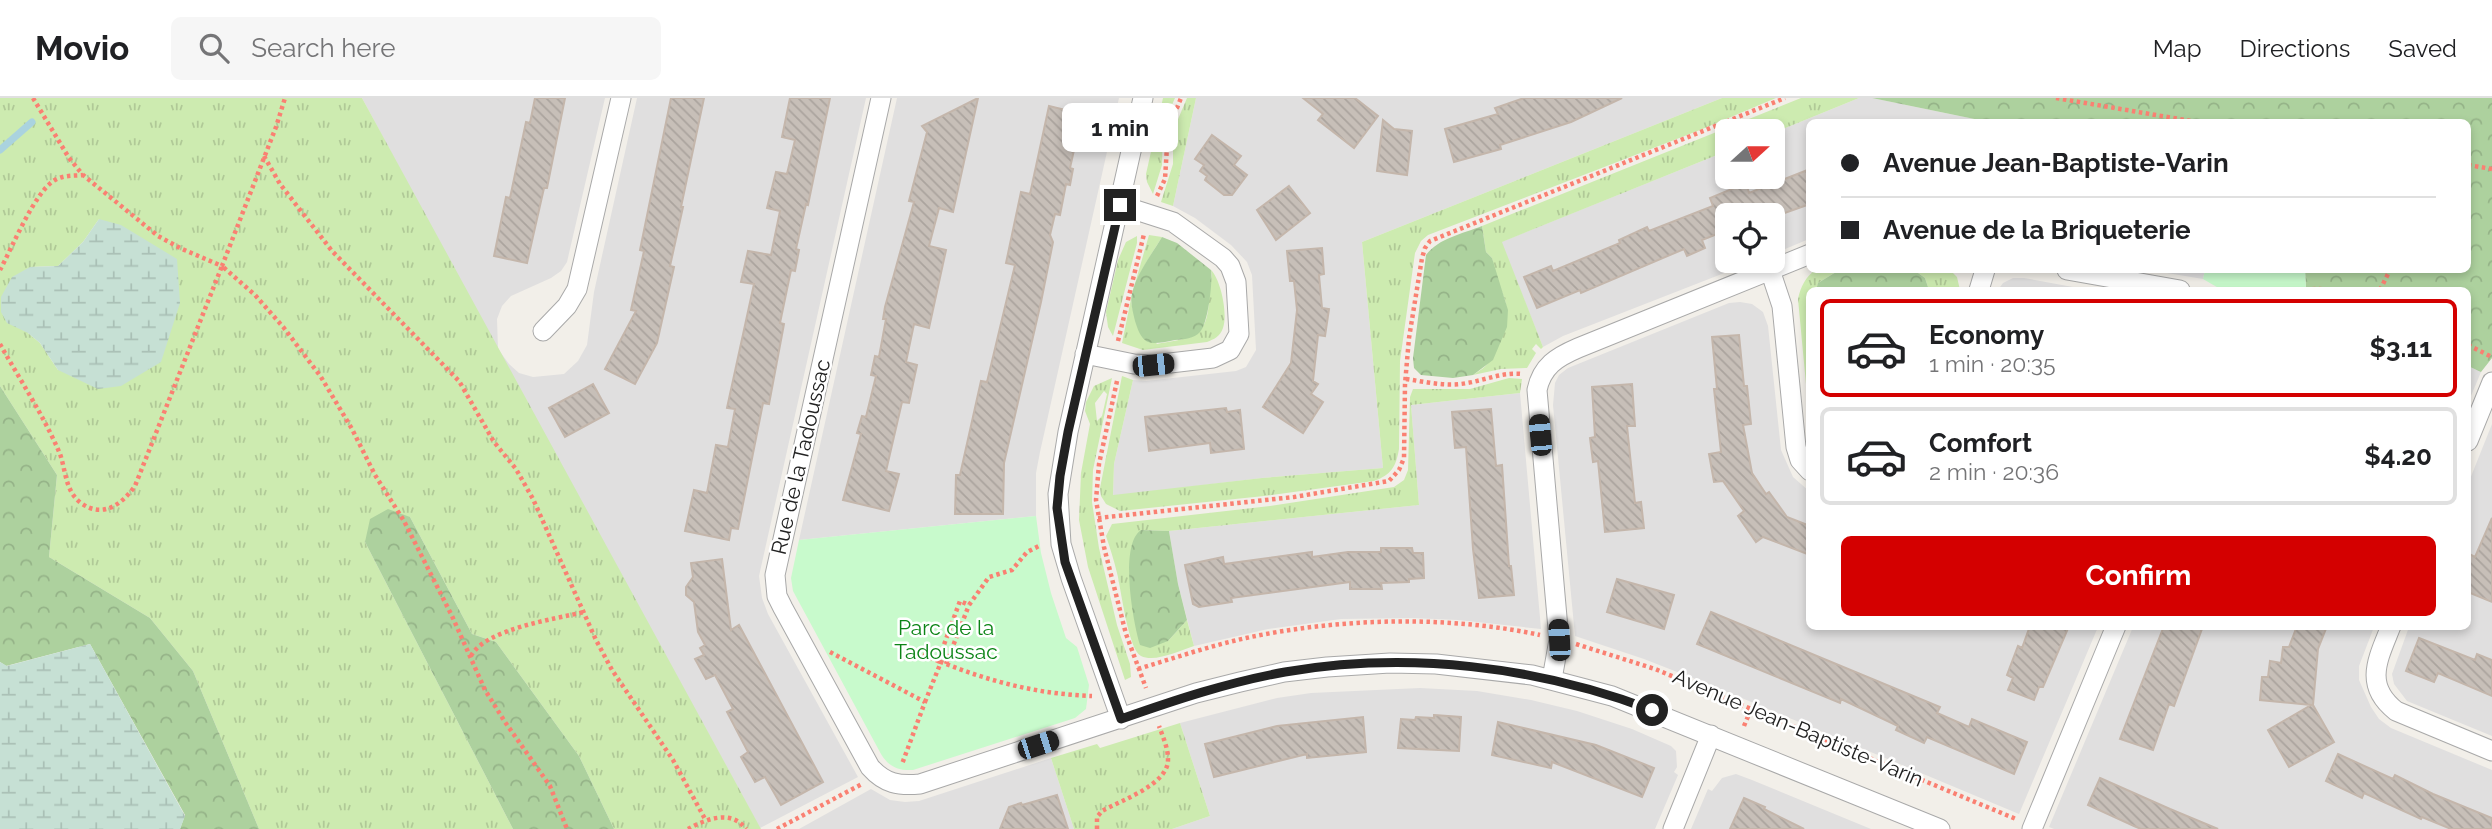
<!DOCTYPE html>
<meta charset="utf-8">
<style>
:root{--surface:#fff;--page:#f6f6f6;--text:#202124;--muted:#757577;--line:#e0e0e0;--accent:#d40000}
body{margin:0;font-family:Raleway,sans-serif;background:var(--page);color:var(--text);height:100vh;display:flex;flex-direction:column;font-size:26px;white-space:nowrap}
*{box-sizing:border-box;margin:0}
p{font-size:23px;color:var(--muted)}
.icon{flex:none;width:38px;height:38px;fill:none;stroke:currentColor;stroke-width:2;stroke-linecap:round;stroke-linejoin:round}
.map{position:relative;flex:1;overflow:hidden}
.drawer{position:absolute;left:1806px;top:189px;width:665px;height:343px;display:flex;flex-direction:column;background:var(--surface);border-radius:10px;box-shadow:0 4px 10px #0003}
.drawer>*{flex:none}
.banner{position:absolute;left:1806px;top:21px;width:665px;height:154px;border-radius:10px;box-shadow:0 4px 10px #0003;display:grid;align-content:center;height:154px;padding:0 35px;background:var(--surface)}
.needle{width:46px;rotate:69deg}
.controls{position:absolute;left:1715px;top:21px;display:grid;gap:14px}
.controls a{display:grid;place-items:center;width:70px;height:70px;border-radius:10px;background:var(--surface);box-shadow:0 4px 10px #0003;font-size:35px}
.end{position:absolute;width:32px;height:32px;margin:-16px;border:9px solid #222;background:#fff;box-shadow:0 0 0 4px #fff}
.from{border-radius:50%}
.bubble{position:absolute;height:49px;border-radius:10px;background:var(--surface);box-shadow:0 4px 10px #0003;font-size:23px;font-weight:700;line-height:49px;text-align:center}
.car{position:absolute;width:21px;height:42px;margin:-21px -10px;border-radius:9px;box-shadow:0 0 5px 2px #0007;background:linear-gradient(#222 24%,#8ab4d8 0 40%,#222 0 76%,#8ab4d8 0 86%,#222 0)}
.banner b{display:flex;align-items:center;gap:24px;height:66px;font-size:26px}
.banner b+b{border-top:2px solid var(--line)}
.banner i{width:18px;height:18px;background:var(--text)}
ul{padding:12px 0 0;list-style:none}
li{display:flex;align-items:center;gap:21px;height:98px;margin:0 14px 10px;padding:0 21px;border:4px solid var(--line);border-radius:10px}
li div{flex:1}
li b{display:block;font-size:26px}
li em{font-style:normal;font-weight:700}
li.active{border-color:var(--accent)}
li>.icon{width:63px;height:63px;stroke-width:1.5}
.primary-button{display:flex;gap:14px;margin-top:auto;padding:14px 35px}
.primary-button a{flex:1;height:80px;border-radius:10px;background:var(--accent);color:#fff;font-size:28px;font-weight:700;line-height:80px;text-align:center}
header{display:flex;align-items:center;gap:42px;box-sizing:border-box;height:98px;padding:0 35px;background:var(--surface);border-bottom:2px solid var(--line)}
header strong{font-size:33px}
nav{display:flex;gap:38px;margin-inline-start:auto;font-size:24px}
.search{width:490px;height:63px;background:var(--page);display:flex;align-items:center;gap:18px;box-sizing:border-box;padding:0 24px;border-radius:10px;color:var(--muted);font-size:26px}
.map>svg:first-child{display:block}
.residential{fill:#e0dfdf}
.grass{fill:url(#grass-tufts);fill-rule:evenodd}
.forest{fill:url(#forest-crowns)}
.wetland{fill:url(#wetland-marsh)}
.park{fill:#c8facc}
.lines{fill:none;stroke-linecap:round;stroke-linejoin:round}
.stream{stroke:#aad3df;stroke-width:7}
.building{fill:url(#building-back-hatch);stroke:#c4b6ab;stroke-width:2}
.minor-casing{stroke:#a9a9a9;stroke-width:21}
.path{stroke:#fa8072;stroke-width:4.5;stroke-dasharray:3.5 3.5;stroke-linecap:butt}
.minor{stroke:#fff;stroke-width:19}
.route{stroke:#222;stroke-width:9}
.labels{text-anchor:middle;stroke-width:5;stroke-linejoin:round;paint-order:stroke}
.street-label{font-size:21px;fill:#222;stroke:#fff}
.park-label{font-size:21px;fill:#0c8416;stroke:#fff}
</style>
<header>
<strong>Movio</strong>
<div class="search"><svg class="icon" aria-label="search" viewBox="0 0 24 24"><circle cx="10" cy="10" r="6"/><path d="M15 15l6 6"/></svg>Search here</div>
<nav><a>Map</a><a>Directions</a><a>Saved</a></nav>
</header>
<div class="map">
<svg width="2492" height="731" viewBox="0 0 2492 731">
<defs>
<pattern id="grass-tufts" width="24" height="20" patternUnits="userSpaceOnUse" patternTransform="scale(1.75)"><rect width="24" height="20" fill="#cdebb0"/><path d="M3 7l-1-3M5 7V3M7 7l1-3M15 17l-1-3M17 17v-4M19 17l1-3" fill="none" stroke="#b0c997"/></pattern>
<pattern id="forest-crowns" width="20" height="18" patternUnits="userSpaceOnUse" patternTransform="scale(1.75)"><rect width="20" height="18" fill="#add19e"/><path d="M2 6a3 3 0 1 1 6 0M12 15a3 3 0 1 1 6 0" fill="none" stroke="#95b388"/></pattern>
<pattern id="wetland-marsh" width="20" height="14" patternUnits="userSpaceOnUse" patternTransform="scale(1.75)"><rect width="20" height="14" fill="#c6e0d4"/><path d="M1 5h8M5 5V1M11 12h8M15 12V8" fill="none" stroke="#aac0b6"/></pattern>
<pattern id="building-back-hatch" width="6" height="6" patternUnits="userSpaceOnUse" patternTransform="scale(1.75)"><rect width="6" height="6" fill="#c7bfb8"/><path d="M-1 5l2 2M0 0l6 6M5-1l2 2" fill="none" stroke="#aba49e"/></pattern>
</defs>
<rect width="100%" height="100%" fill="#f2efe9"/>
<path class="residential" d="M362,0H605L567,164L561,173L551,180L511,198L502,208L497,221L498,251L509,266L519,275L533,279L564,276L578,263L587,247L594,194L637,0H866L759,478L762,500L768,516L858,679L760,730L535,319L498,251L456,175L369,13Z
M897,0H1119L1040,354L1036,375V418L799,442Z
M1196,0H1722L1362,144L1383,370L1262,380L1113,398L1114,366L1133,282L1146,283L1236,273L1246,269L1256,252L1252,177L1247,164L1231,147L1195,120L1173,108Z
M1859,0H1872L1989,24H1810L1809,141L1773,156V117H1727V163H1755L1563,238L1543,249L1501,144L1727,53V79H1773V35Z
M2149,172H2205L2203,181Z
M2013,180H2024L2089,192H1998L2003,185Z
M1740,204L1752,206L1763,214L1768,228L1781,352L1793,379L1809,393L1810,528L2098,529L2019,716L1713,588L1644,561L1575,538L1553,307L1555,285L1559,277L1568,270L1729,205Z
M2468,268L2481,274L2468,305Z
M1520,295L1541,531L1458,522L1412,520L1341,521L1268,531L1194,548L1178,486L1169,433L1419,407L1411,307Z
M2492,326V638L2407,603L2394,586L2392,576L2409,529L2468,528V386Z
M2133,529H2374L2359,568V582L2371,609L2379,621L2391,630L2492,672V731H2054L2049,729Z
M1420,590L1477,593L1531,602L1577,613L1632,631L1671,648L1676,653L1677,669L1674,674L1678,677L1655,731H1172L1210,718L1180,625L1277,600L1311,595Z
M1051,660L1074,731H799L871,691L890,702L905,704L919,703Z
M1736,676L1752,682L1871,731H1691L1708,691L1712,693L1722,680Z"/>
<path class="grass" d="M0,0H362L761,731H614L579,658L496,544L472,536L410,419L365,444L513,731H259L193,573L150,520L49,459L57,377L0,288ZM99,121L58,272L40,245L28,235L30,169L58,168L83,144Z
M1163,0H1175L1163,27L1162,67L1153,96L1147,84L1146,76Z
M1187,0H1196L1173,108L1161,104L1173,66V33Z
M1722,0H1776L1700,32L1428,137L1421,143L1415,155L1400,263L1399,351C1396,369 1391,377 1374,383L1264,398L1120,413L1106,406L1101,398L1100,390L1122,278L1133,282L1114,366L1113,397L1262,380L1383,370L1362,144Z
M1801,0H1859L1773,35L1727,33V53L1502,144L1543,249L1541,251L1536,246L1532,251L1536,255L1527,270L1501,271L1473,277C1488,268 1490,264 1497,249C1519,206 1499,201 1492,160L1486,154L1482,128Z
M1149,137L1162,139C1152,156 1123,195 1134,214C1140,225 1150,236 1157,246C1193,239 1208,241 1209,199C1209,189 1213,181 1211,172C1221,182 1228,216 1223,230C1220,239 1214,241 1207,244L1143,252L1122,245L1132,196Z
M1137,138V145L1113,238L1108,229L1106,214L1118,162L1126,144Z
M1815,172H1845L1836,174L1818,185L1816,192H1810L1809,318L1798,201C1801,188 1805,180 1815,172Z
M1914,172H1950L1957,179L1960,192H1929L1925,180Z
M1112,280L1093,372L1092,404L1099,450L1117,527L1130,566L1131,579L1125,582L1088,469L1079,422L1081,375L1090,326L1085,313L1086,304L1094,288ZM1104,293L1107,296L1102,318L1097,323L1095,305Z
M1509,280L1522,281L1520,295L1411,307L1419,407L1169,433L1141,432L1130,475L1132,491L1168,543L1187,522L1194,548C1181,552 1155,565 1141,558C1128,552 1121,490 1117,475C1114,462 1110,450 1106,438L1112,426L1270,408L1394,389L1404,382L1408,372L1410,299L1413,291H1470Z
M1180,625L1210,718L1172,731H1074L1051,660L1097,646L1100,650Z"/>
<path class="forest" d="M1872,0H2492V260L2481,274L2468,268V192H2306L2305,172H2468V24H1989Z
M1482,128L1486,154L1492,160L1508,212L1507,229L1493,262L1473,277L1453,280L1421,277L1414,270L1413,260L1426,157C1439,140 1462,136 1482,128Z
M1162,139L1177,145L1211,172C1213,183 1208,226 1200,234C1194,241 1184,241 1175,242C1150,247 1143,249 1135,223C1133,214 1130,205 1132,196C1136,176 1152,156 1162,139Z
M1845,172H1914L1925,180L1929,192H1816L1818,185L1836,174Z
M0,288L57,377L49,459L150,520L193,573L259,731H180L185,717L90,546L6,568L0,564Z
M388,411L410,419L472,536L496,544L579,658L614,731H513L365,444L370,421Z
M1141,432L1169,433L1178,486L1187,522L1168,543L1150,550L1140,547C1133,524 1119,447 1141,432Z"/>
<path class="wetland" d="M99,121L121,127L177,161L180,205L161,264L121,288L98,291L58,272L40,245L28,235L7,225L1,214V199L12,179L30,169L58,168L83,144Z
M90,546L185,718L180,731H0V564L7,568Z"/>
<path class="park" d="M2205,172H2305L2306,192H2222L2203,181Z
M1036,418L1041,455L1051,495L1066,540L1077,549L1089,587L1086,611L1075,620L913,672C898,673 888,668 881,656L793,493L791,480L799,442Z"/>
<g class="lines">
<path class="stream" d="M0,52L32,24"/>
</g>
<path class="building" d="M535,0H565L547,90H544L527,165L494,158L506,99L510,100L526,24L530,25Z
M671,0H704L681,109H683L670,168L674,169L657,245L635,286L605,271L636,213L631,212L644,153L640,152Z
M790,0H830L808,107L806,106L796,151L799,152L795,173L791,172L780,225L784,226L769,306L763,305L738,431L731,430L729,442L685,433L694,392L707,395L716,347L728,349L735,311L727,310L754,186L741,184L748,153L771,157L780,113L767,110L776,74L787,76L795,42L782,39Z
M978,0L953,114L939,110L929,148L946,152L929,230L914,226L906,264L917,267L909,305L902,304L886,373L899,376L889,413L843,402L861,336L857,335L862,318L866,319L876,278L871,277L875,258L879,259L886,221H883L885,209L914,104L909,103L927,34L922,28Z
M1303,0H1355L1378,18L1354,50L1318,22L1323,16Z
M1524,0H1622L1571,24L1500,47L1501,51L1454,64L1445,31L1498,16L1495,10Z
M1049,8L1082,16L1070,70L1073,71L1070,87L1066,86L1060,117L1055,116L1050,137L1053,144L1041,204L1004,365L1003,416H955L956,377H960L981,283L987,284L1015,167L1006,165L1021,94L1030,96Z
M1383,22L1394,31L1412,33L1407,77L1377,73Z
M1212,37L1241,58L1234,67L1247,77L1232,97H1224L1205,82L1207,78L1200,73L1204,67L1195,61Z
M1810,71V106L1779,117H1727V132L1702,142L1705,150L1687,158L1684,151L1581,195L1580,192L1537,210L1524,179L1551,168L1553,173L1620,145L1619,142L1647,129L1649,133L1713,108L1710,100L1746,85L1749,95Z
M1289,88L1310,115L1276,142L1257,112Z
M1322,150L1324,176L1319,177L1322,210L1329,211L1325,238L1318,237L1313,283L1318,286L1311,296L1323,304L1303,335L1263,309L1291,265L1297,212L1294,183H1290L1287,153Z
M1739,237L1744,288H1747L1751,326L1743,327L1752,375L1766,396L1769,394L1787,419L1810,428V457L1763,439L1756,444L1738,418L1744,413L1723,383L1714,384L1709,356L1721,354L1714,291H1717L1712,239Z
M593,286L609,315L565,339L549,310Z
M1632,286L1635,328H1627L1635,405L1641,404L1644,430L1605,434L1598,363L1593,364L1590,340L1595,339L1592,289Z
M1226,310L1227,314L1240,312L1244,351L1211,355L1210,345L1149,353L1145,319Z
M1491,311L1496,368L1502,367L1509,468H1511L1514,497L1479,500L1473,451L1466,349L1455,350L1452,314Z
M2492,420V504L2468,494V455L2475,459Z
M1381,450H1412L1413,455H1423L1424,480L1409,481V484L1381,485L1382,491H1350V484L1231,500L1232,504L1199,509L1193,506L1185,467L1223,459L1224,466L1312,454V459L1348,454H1381Z
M722,461L731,532L739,527L823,684L781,707L765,679L755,684L741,659L748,654L727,614L733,611L715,577L706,581L695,561L704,557L700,550L705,547L698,534L694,504L686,497V489L693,479L691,465Z
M1617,481L1674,497L1664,531L1607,514Z
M1711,514L1940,609L1937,615L1969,629L1972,621L2027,644L2014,676L1927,639L1924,645L1896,632L1898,628L1841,601L1840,605L1697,546Z
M2030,528H2069L2043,589H2039L2034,602L2008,592L2013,580L2007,577L2018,548L2022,550Z
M2164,528H2203L2174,608L2169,606L2153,652L2120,641Z
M2297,528H2327L2318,551L2313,607L2334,644L2289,669L2268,632L2311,607L2260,602L2262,579H2268L2270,563L2281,565L2283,549H2289Z
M2419,540L2475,562L2477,556L2492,562V598L2438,575L2434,584L2406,573Z
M1434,617L1461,619L1459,653L1398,650L1401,621L1415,622L1416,619L1434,620Z
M1363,619L1366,654L1307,660V656L1214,679L1205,646L1277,628Z
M1498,624L1596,647L1654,670L1642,699L1552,664L1551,670L1492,657Z
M2338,656L2393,681L2395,677L2433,696L2492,720V731H2451L2422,719L2421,721L2364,695L2362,700L2326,683Z
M2100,680L2170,711L2218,731H2141L2134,728L2088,707Z
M1057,697L1068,731H1000L1009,709L1021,705L1022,707Z
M1744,700L1765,709L1764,711L1804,731H1730Z"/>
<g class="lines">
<g class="minor-casing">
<path id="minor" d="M881,0L775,477L777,498L783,510L870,669C885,686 899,688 920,686L1196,595L1240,584L1284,574L1327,569L1390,565L1436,566L1532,577L1612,598L1940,731
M1770,172L1782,208L1796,349L1800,362L1810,373
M2067,172L2180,192
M1979,192L1985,172
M543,233L567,208L577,191L621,0
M1085,256L1134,266L1153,267L1213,260L1230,252L1239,236L1236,184L1230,168L1223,160L1173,124L1120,107
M2468,343L2492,284
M2391,528C2378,561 2363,587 2396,613L2492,653
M1552,581L1559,542L1537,292C1542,268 1557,259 1578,250L1810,156
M1121,621L1071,480L1061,446L1058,396L1068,334L1143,0
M1673,731L1711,637
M2032,731L2116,528"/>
</g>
<path class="path" d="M33,0L69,60L83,77L158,138L182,151L222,168L276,29L285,0
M2056,0L2197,24
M264,58L280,86L332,153L459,283L494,344L516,371L533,401L596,542L612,572L673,662L705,721
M2468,67L2492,71
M1157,98L1165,81L1168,32L1181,0
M0,172C12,150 35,93 55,82C64,77 73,78 83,77
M2291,192L2316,191L2353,192
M2380,192L2390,172
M1118,243L1144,136
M0,246C20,282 44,318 60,356C66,373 65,393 81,405C103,421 122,406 135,388L222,168L255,197L284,230L321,279L352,331L375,377L404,423L452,518L485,592L505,624L550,688L567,731
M2468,247L2492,259
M1406,281C1426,284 1447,289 1467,285C1486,282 1502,274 1522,276
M1117,283L1099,366L1096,402L1104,449L1126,536L1146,590
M1098,420L1294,399L1389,383L1399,372L1404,360L1405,286L1409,240L1422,160L1425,150L1430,143L1785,0
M1576,546L1655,571L2016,721
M910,551L938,563
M830,554L925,604L902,666
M471,558C485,531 555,521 584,514
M941,564L938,563L960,503L969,507L989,479L1012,472L1027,454L1041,447
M946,566L969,507
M1138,571C1174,560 1210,548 1246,540C1339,520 1447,517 1540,537
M925,604L941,564C991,584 1038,596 1092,598
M1744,628L1751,611
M688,731C706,721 731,711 746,731
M777,731L862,686
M1097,731V719L1102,713C1122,702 1169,686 1168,661C1168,650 1163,639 1159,628"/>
<use href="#minor" class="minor"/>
</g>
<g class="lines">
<path class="route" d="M1120,107L1068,334L1060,378L1057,410L1065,464L1121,621C1175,602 1229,584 1285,574C1408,553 1536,568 1652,612"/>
</g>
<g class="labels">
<g class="street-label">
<text transform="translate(801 359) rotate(-77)" y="7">Rue de la Tadoussac</text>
<text transform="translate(1798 630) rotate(23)" y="7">Avenue Jean-Baptiste-Varin</text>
</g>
<g class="park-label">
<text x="946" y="537">Parc de la<tspan x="946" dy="24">Tadoussac</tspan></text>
</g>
</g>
</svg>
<div class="controls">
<a><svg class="needle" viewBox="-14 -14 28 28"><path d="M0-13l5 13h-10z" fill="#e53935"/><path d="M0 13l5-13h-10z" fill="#757577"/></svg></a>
<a><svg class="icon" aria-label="locate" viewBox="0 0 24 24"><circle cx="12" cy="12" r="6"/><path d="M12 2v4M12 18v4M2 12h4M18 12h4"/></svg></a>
</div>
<i class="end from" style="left:1652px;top:612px"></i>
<i class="end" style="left:1120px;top:107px"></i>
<div class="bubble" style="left:1062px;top:5px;width:116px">1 min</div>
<i class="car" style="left:1153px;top:267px;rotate:84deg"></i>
<i class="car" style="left:1540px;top:337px;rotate:355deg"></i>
<i class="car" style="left:1559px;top:542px;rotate:357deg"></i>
<i class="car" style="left:1038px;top:647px;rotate:72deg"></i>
<div class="banner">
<b><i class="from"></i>Avenue Jean-Baptiste-Varin</b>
<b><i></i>Avenue de la Briqueterie</b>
</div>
<section class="drawer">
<ul>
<li class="active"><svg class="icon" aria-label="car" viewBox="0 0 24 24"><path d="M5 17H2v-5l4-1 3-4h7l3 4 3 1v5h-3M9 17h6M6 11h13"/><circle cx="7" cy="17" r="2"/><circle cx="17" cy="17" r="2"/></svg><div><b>Economy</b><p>1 min · 20:35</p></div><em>$3.11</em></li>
<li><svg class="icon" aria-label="car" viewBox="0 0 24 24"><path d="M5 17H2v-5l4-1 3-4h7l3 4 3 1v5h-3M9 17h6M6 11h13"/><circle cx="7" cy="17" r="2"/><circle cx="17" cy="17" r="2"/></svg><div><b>Comfort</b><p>2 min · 20:36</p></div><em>$4.20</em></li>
</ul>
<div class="primary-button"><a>Confirm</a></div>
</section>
</div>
